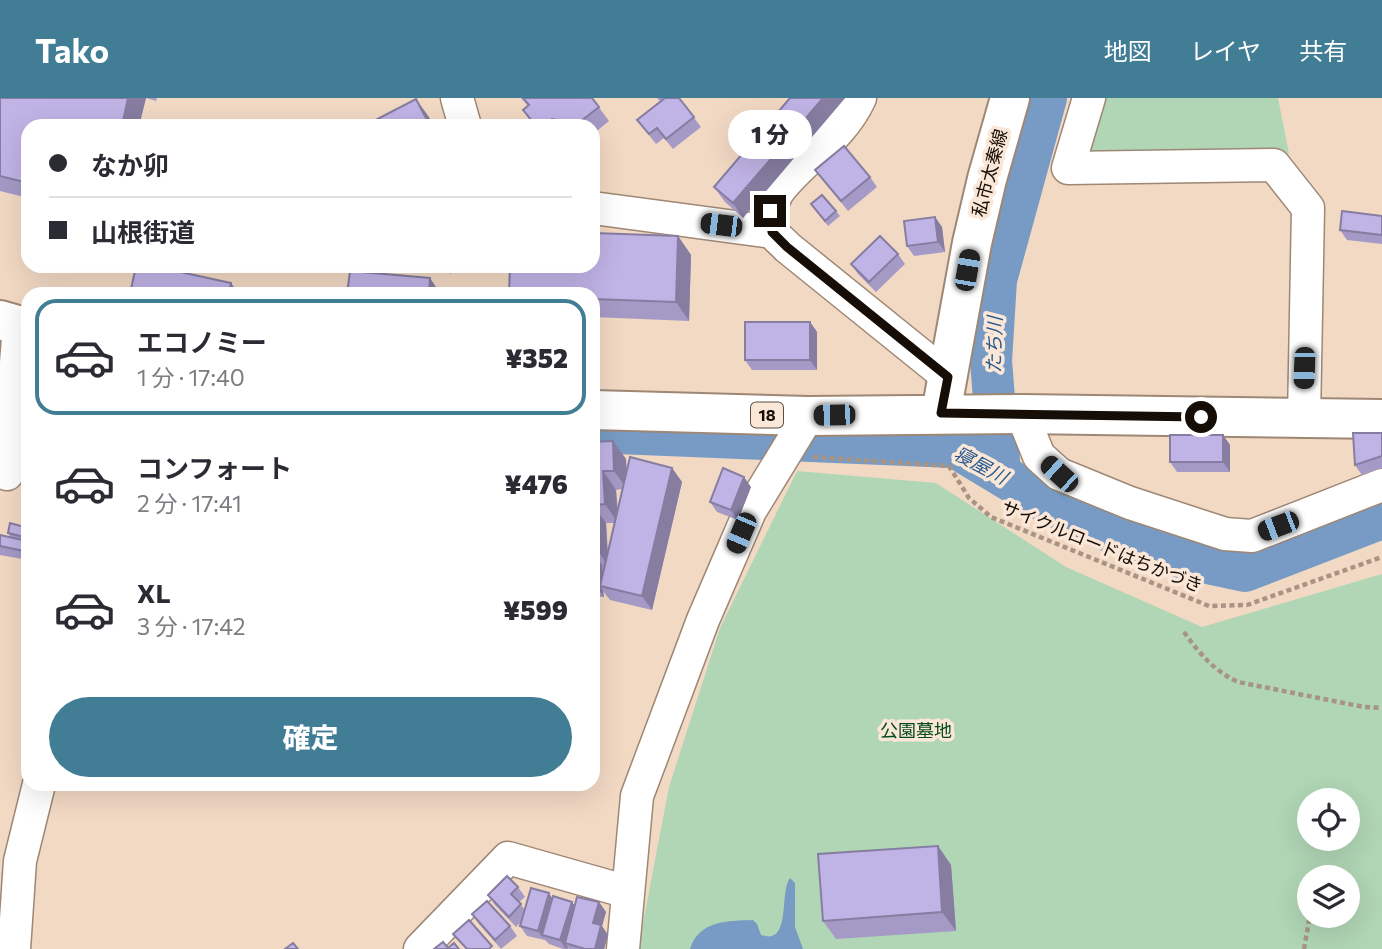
<!DOCTYPE html>
<html lang="ja">
<meta charset="utf-8">
<style>
:root{--surface:#fff;--page:#f7f7f7;--text:#2b2b33;--muted:#7c7c81;--line:#e1e1e2;--accent:#417d94}
body{margin:0;font-family:Commissioner,"Noto Sans JP",sans-serif;background:var(--page);color:var(--text);height:100vh;display:flex;flex-direction:column;font-size:26px;white-space:nowrap}
*{box-sizing:border-box;margin:0}
p{font-size:23px;color:var(--muted)}
.icon{flex:none;width:38px;height:38px;fill:none;stroke:currentColor;stroke-width:2;stroke-linecap:round;stroke-linejoin:round}
.map{position:relative;flex:1;overflow:hidden}
.side{position:absolute;left:21px;top:189px;width:579px;height:504px;display:flex;flex-direction:column;background:var(--surface);border-radius:21px;box-shadow:0 7px 28px #0002}
.side>*{flex:none}
.guide{position:absolute;left:21px;top:21px;width:579px;height:154px;border-radius:21px;box-shadow:0 7px 28px #0002;display:grid;align-content:center;height:154px;padding:0 28px;background:var(--surface)}
.controls{position:absolute;left:1297px;top:690px;display:grid;gap:14px}
.controls a{display:grid;place-items:center;width:63px;height:63px;border-radius:50%;background:var(--surface);box-shadow:0 7px 28px #0002;font-size:35px}
.end{position:absolute;width:32px;height:32px;margin:-16px;border:9px solid #150d06;background:#fff;box-shadow:0 0 0 4px #fff}
.from{border-radius:50%}
.bubble{position:absolute;height:49px;border-radius:24px;background:var(--surface);box-shadow:0 7px 28px #0002;font-size:23px;font-weight:800;line-height:49px;text-align:center}
.car{position:absolute;width:21px;height:42px;margin:-21px -10px;border-radius:9px;box-shadow:0 0 5px 2px #0007;background:linear-gradient(#222 24%,#8ab4d8 0 40%,#222 0 76%,#8ab4d8 0 86%,#222 0)}
.guide b{display:flex;align-items:center;gap:24px;height:66px;font-size:26px}
.guide b+b{border-top:2px solid var(--line)}
.guide i{width:18px;height:18px;background:var(--text)}
ul{padding:12px 0 0;list-style:none}
li{display:flex;align-items:center;gap:21px;height:116px;margin:0 14px 10px;padding:0 14px;border:4px solid transparent;border-radius:21px}
li div{flex:1}
li b{display:block;font-size:26px}
li em{font-style:normal;font-weight:800}
li.active{border-color:var(--accent)}
li>.icon{width:63px;height:63px;stroke-width:1.5}
.cta{display:flex;gap:14px;margin-top:auto;padding:14px 28px}
.cta a{flex:1;height:80px;border-radius:42px;background:var(--accent);color:#fff;font-size:28px;font-weight:800;line-height:80px;text-align:center}
header{display:flex;align-items:center;gap:42px;box-sizing:border-box;height:98px;padding:0 35px;background:var(--accent);color:#fff}
header strong{font-size:33px}
nav{display:flex;gap:38px;margin-inline-start:auto;font-size:24px}
.map>svg:first-child{display:block}
.green{fill:#b0d6b5;fill-rule:evenodd}
.water{fill:#779bc4}
.lines{fill:none;stroke-linecap:round;stroke-linejoin:round}
.river{stroke:#779bc4;stroke-width:42}
.minor-casing{stroke:#9e8774;stroke-width:35}
.major-casing{stroke:#9e8774;stroke-width:42}
.path{stroke:#a79484;stroke-width:4.5;stroke-dasharray:5 3.5;stroke-linecap:butt}
.minor{stroke:#fff;stroke-width:32}
.major{stroke:#fff;stroke-width:38}
.wall{fill:#a59ac6;fill-rule:evenodd}
.shaded-wall{fill:#867da1}
.building{fill:#c0b3e6;stroke:#867da1;stroke-width:2}
.route{stroke:#150d06;stroke-width:9}
.labels{text-anchor:middle;stroke-width:7;stroke-linejoin:round;paint-order:stroke}
.shield{fill:#fbe7d7;stroke:#5a4e45;stroke-width:2}
.shield-label{font-size:16px;font-weight:bold;fill:#150d06}
.street-label{font-size:18px;fill:#150d06;stroke:#fbe7d7}
.park-label{font-size:18px;fill:#024c1c;stroke:#fbe7d7}
.water-label{font-size:19px;font-style:italic;fill:#275a8f;stroke:#fbe7d7}
</style>
<header>
<strong>Tako</strong>
<nav><a>地図</a><a>レイヤ</a><a>共有</a></nav>
</header>
<div class="map">
<svg width="1382" height="851" viewBox="0 0 1382 851">
<rect width="100%" height="100%" fill="#f2d9c4"/>
<path class="green" d="M1098,0H1278L1289,56L1080,60Z
M797,373L936,385L1066,469L1202,529L1382,476V851H638L669,689L720,530ZM1309,702H1348V740H1309ZM1309,779H1348V817H1309Z"/>
<path class="water" d="M790,780L795,785V829L803,851H690C699,822 728,823 753,822L757,826L761,837C792,848 779,794 790,780Z"/>
<g class="lines">
<path class="river" d="M593,334L955,349L1051,407L1156,454L1245,473L1382,420
M1000,375L991,263L996,182L1046,0"/>
<g class="minor-casing">
<path id="minor" d="M457,0L465,28
M860,0C841,41 806,58 780,91C772,101 768,120 772,133C774,138 783,144 787,149L948,279
M1089,0L1068,70L1274,67L1308,110L1304,321
M593,110L772,134
M1022,316L1039,358L1059,376L1130,405L1225,436L1252,438L1382,387
M7,376L19,228
M14,851L20,763L39,686
M420,851L508,760L628,794
M623,851L637,698L703,522L750,413L808,318"/>
</g>
<g class="major-casing">
<path id="major" d="M0,222L28,230
M593,312L808,318L1022,316L1382,321
M941,315L972,145L987,81L1010,0"/>
</g>
<path class="path" d="M813,359L949,368L969,400L991,419L1209,508L1247,507L1382,459
M1184,534C1199,555 1214,573 1238,584L1364,609L1382,610
M1304,851L1310,817"/>
<use href="#minor" class="minor"/>
<use href="#major" class="major"/>
</g>
<path class="wall" d="M0,0H157L156,3L146,0L139,28H28V100L0,93Z
M521,0H592L609,23L593,36V28H535L523,12L528,8Z
M657,0H679L701,29L673,51L664,40L656,46L637,22L661,4Z
M790,0H845L743,120L725,104L714,89Z
M815,72L870,79L877,89L848,113Z
M811,106L836,113L840,118L828,128Z
M1382,118V146L1347,142L1340,132Z
M935,119L942,129L945,154L914,158L907,148Z
M678,138L691,157L689,223L593,219V196Z
M898,156L905,166L876,194L858,176L851,166Z
M444,168H463L450,176Z
M810,224L817,234V272H752L745,262Z
M1382,335V370L1362,377L1355,367Z
M1223,337L1230,347V374H1177L1170,364Z
M613,343L626,361L627,374L672,370L682,384L652,512L610,502L603,493L604,499H593V344ZM622,391L618,412L616,392ZM606,425H614L608,453Z
M751,389L738,422L717,414L710,404Z
M28,430V462L0,457V437L11,440L8,435Z
M938,748L951,767L956,833L836,841L823,823Z
M518,789L525,799L519,804L525,812L553,801L572,804L575,808L599,804L606,814L602,828L608,837L604,851H569L568,850V851H563L549,846L545,842L527,838L520,828L522,823L516,829L495,807L488,797Z
M472,816L510,828L517,838L501,851L479,826Z"/>
<path class="shaded-wall" d="M128,0H146L139,28H122Z
M823,0H845L743,120L733,105Z
M416,1L429,19L433,28H430Z
M935,119L942,129L945,154L938,144Z
M678,138L691,157L689,223L676,204Z
M430,180L440,195V196H429Z
M231,185L239,196H229Z
M810,224L817,234V272L810,262Z
M1223,337L1230,347V374L1223,364Z
M613,343L626,361L627,391L614,373Z
M672,370L682,384L652,512L642,498Z
M603,373L616,392L618,425L605,406Z
M744,379L751,389L738,422L731,412Z
M593,407L606,425L608,467L595,449Z
M27,443L28,445V459L24,453Z
M593,455L602,467L603,489L600,488L603,493L604,499L593,484Z
M593,648L599,657L595,684L593,682Z
M938,748L951,767L956,833L942,814Z
M549,795L555,805L542,837L545,842L538,833Z
M572,804L579,814L565,845L568,850L566,851L560,842Z
M599,804L606,814L602,828L608,837L604,851H595L593,825Z"/>
<path class="building" d="M0,0H128L122,28H28V85L0,78Z
M523,0H592L599,9L577,26L552,21L543,28H536L523,12L529,7Z
M665,0H679L694,19L666,41L657,30L649,36L637,22Z
M790,0H823L733,105L714,89Z
M416,1L430,28H364Z
M844,48L870,79L841,103L815,72Z
M822,97L836,113L825,123L811,106Z
M1342,113L1382,118V137L1340,132Z
M935,119L938,144L907,148L904,123Z
M593,135L678,138L676,204L593,201V196H509L510,168H593Z
M880,138L898,156L869,184L851,166Z
M136,168H153L231,185L229,196H130Z
M350,173L430,180L429,196H347Z
M745,224H810V262H745Z
M1353,335H1382V358L1355,367Z
M1170,337H1223V364H1170Z
M613,343L614,373H603L605,406L593,407V344Z
M630,359L672,370L642,498L600,488Z
M723,370L744,379L731,412L710,404Z
M593,407L595,449H593Z
M10,425L28,430V440L8,435Z
M0,437L27,443L24,453L0,448Z
M938,748L942,814L823,823L818,756Z
M507,778L518,789L511,796L521,806L509,819L488,797Z
M531,790L549,795L538,833L520,828Z
M553,798L572,804L560,842L542,837Z
M577,799L599,804L593,825L601,827L595,851H585L565,845Z
M487,803L510,828L495,842L472,816Z
M469,822L492,848L489,851H467L453,836Z
M443,844L448,850L454,845L459,851H434Z
M293,845L298,851H285Z"/>
<g class="lines">
<path class="route" d="M770,113L772,134L787,149L948,279L941,315L1201,319"/>
</g>
<g class="labels">
<rect class="shield" x="751" y="304.5" width="32" height="25" rx="5"/>
<g class="shield-label">
<text x="767" y="323">18</text>
</g>
<g class="street-label">
<text transform="translate(990 75) rotate(-75)" y="6">私市太秦線</text>
<text transform="translate(1102 449) rotate(22)" y="6">サイクルロードはちかづき</text>
</g>
<g class="park-label">
<text x="916" y="639">公園墓地</text>
</g>
<g class="water-label">
<text transform="translate(994 247) rotate(-89)" y="7">たち川</text>
<text transform="translate(981 367) rotate(28)" y="7">寝屋川</text>
</g>
</g>
</svg>
<div class="controls">
<a><svg class="icon" aria-label="locate" viewBox="0 0 24 24"><circle cx="12" cy="12" r="6"/><path d="M12 2v4M12 18v4M2 12h4M18 12h4"/></svg></a>
<a><svg class="icon" aria-label="layers" viewBox="0 0 24 24"><path d="M12 4l9 5-9 5-9-5zM3 14l9 5 9-5"/></svg></a>
</div>
<i class="end from" style="left:1201px;top:319px"></i>
<i class="end" style="left:770px;top:113px"></i>
<div class="bubble" style="left:728px;top:12px;width:84px">1 分</div>
<i class="car" style="left:721px;top:127px;rotate:277deg"></i>
<i class="car" style="left:967px;top:172px;rotate:10deg"></i>
<i class="car" style="left:1304px;top:270px;rotate:182deg"></i>
<i class="car" style="left:834px;top:317px;rotate:269deg"></i>
<i class="car" style="left:1059px;top:376px;rotate:312deg"></i>
<i class="car" style="left:1278px;top:428px;rotate:249deg"></i>
<i class="car" style="left:741px;top:435px;rotate:203deg"></i>
<div class="guide">
<b><i class="from"></i>なか卯</b>
<b><i></i>山根街道</b>
</div>
<section class="side">
<ul>
<li class="active"><svg class="icon" aria-label="car" viewBox="0 0 24 24"><path d="M5 17H2v-5l4-1 3-4h7l3 4 3 1v5h-3M9 17h6M6 11h13"/><circle cx="7" cy="17" r="2"/><circle cx="17" cy="17" r="2"/></svg><div><b>エコノミー</b><p>1 分 · 17:40</p></div><em>¥352</em></li>
<li><svg class="icon" aria-label="car" viewBox="0 0 24 24"><path d="M5 17H2v-5l4-1 3-4h7l3 4 3 1v5h-3M9 17h6M6 11h13"/><circle cx="7" cy="17" r="2"/><circle cx="17" cy="17" r="2"/></svg><div><b>コンフォート</b><p>2 分 · 17:41</p></div><em>¥476</em></li>
<li><svg class="icon" aria-label="car" viewBox="0 0 24 24"><path d="M5 17H2v-5l4-1 3-4h7l3 4 3 1v5h-3M9 17h6M6 11h13"/><circle cx="7" cy="17" r="2"/><circle cx="17" cy="17" r="2"/></svg><div><b>XL</b><p>3 分 · 17:42</p></div><em>¥599</em></li>
</ul>
<div class="cta"><a>確定</a></div>
</section>
</div>
